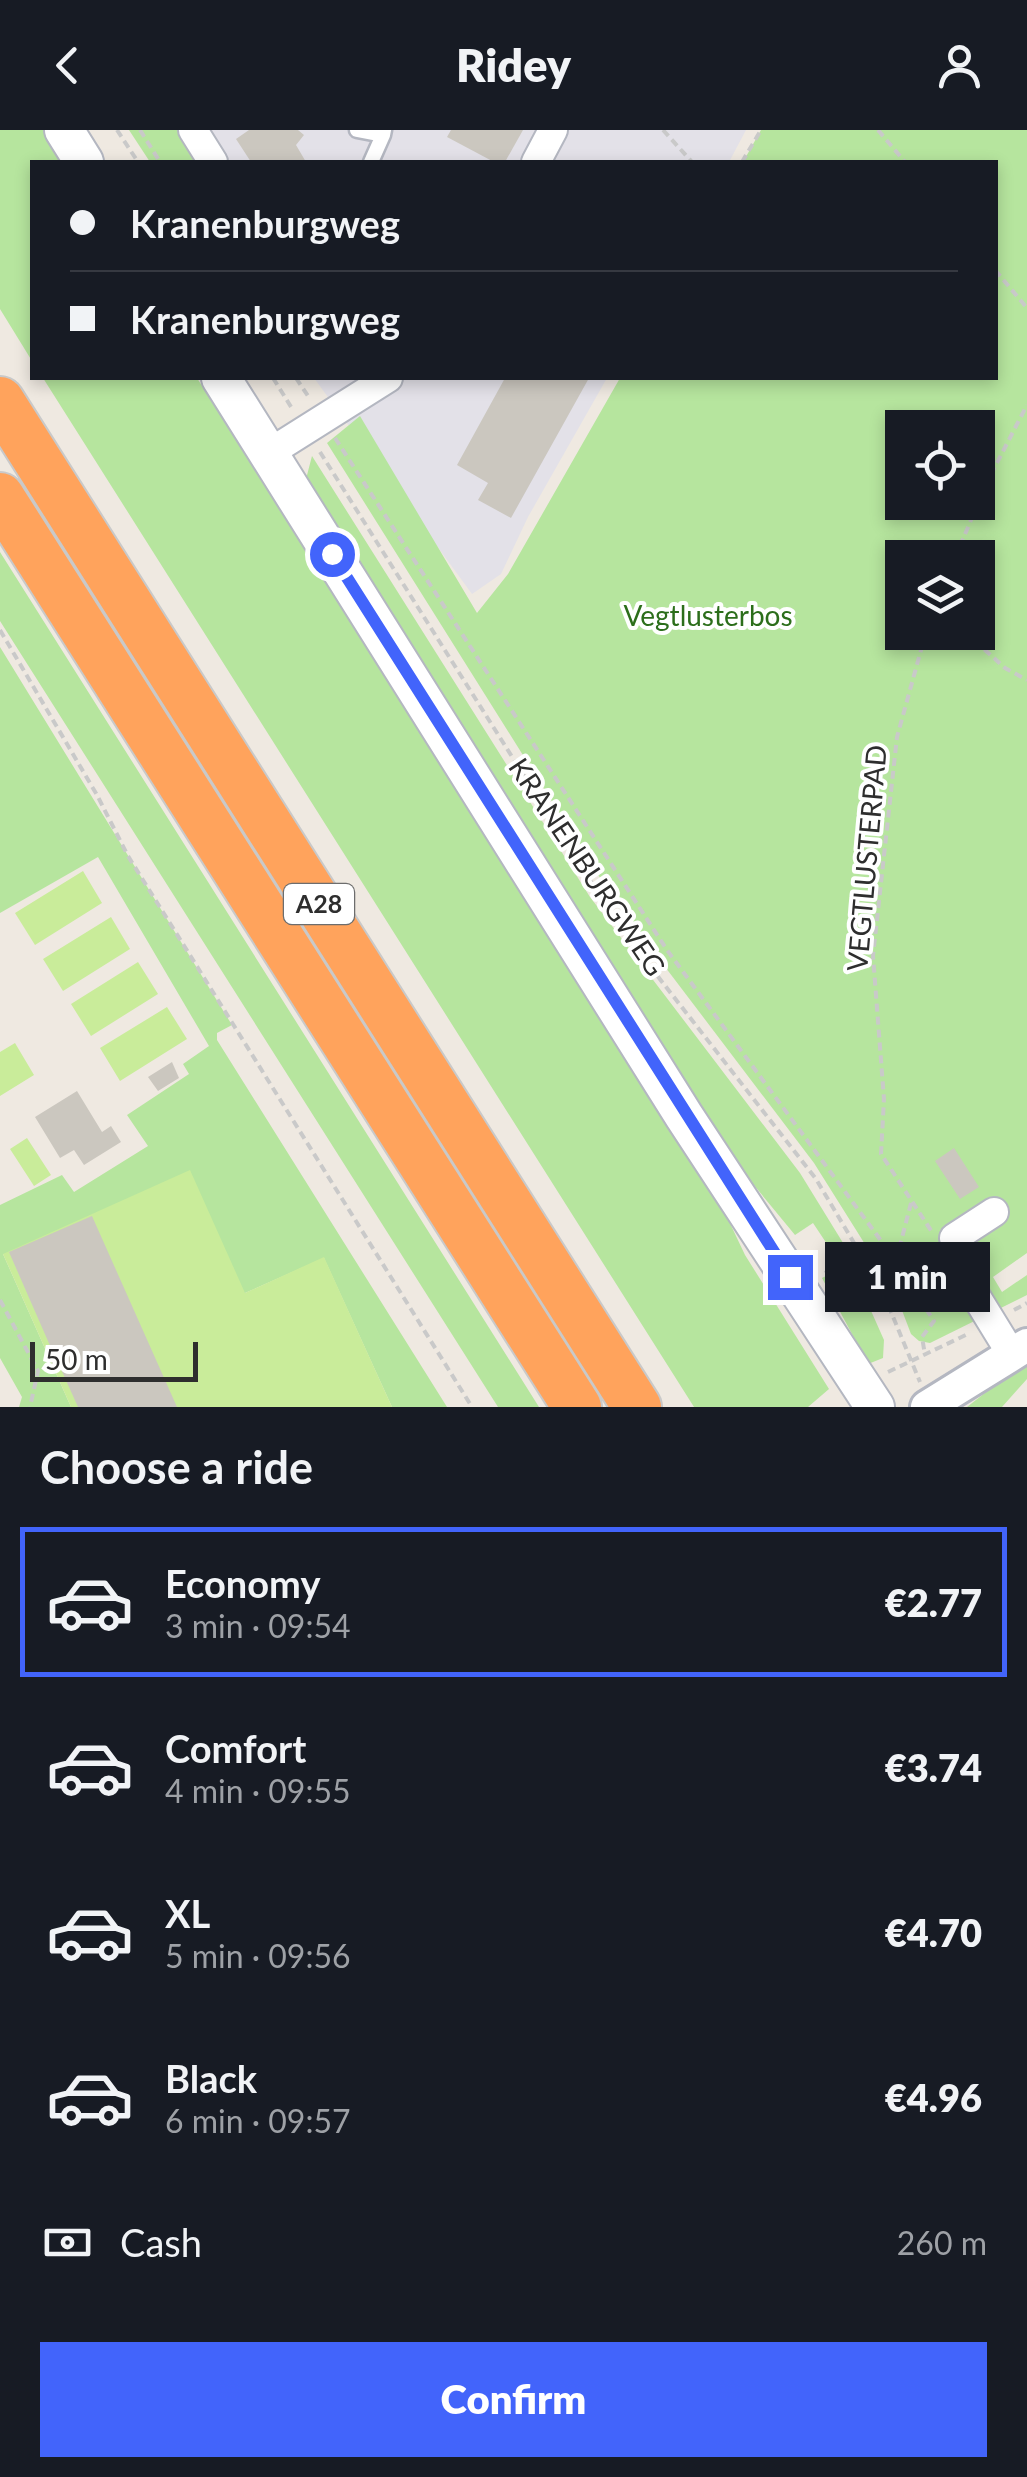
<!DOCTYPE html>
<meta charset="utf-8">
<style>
:root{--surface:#171b24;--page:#20242c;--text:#f1f3f6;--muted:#9ea1a6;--line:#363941;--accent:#4264fb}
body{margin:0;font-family:Lato,sans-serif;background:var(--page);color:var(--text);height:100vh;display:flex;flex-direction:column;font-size:38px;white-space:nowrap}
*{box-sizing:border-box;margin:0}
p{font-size:32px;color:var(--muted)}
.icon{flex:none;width:55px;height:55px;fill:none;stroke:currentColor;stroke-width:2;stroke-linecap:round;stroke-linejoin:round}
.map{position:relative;height:1277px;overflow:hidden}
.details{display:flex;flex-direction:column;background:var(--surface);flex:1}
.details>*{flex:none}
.guide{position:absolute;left:30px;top:30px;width:968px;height:220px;border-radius:0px;box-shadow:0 5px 15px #0003;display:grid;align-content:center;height:220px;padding:0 40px;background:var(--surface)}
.buttons{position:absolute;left:885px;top:280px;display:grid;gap:20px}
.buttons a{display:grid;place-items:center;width:110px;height:110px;border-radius:0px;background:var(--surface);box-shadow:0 5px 15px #0003;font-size:50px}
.scale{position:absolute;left:30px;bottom:25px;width:168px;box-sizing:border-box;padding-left:10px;border:5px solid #2e2e2e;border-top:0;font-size:28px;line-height:35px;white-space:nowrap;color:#2e2e2e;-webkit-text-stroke:8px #fff;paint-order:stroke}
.end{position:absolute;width:45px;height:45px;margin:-22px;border:12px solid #4264fb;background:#fff;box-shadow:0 0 0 5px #fff}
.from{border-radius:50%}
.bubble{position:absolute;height:70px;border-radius:0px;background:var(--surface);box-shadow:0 5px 15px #0003;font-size:32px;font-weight:800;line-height:70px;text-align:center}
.guide b{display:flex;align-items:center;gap:35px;height:95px;font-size:38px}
.guide b+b{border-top:2px solid var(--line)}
.guide i{width:25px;height:25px;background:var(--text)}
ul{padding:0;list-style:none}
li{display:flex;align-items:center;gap:30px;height:150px;margin:0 20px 15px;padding:0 20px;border:5px solid transparent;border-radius:0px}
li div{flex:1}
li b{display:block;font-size:38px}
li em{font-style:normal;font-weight:800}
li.current{border-color:var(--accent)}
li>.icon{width:90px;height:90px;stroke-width:1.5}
h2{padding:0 40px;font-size:45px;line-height:120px}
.pay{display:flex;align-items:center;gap:25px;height:110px;padding:0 40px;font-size:38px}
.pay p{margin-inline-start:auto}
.primary-button{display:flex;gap:20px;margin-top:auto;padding:20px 40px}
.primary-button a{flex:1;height:115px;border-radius:0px;background:var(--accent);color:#fff;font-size:40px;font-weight:800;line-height:115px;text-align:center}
header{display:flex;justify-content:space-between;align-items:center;height:130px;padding:0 40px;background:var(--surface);font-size:45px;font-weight:800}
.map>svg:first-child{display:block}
.industrial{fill:#e3e1e8}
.green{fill:#b6e59e;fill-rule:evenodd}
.pitch{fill:#c9ec9a}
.building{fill:#cbc7bf}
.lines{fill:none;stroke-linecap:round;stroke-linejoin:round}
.service-casing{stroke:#b4b7c1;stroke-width:19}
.minor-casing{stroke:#b4b7c1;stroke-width:32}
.tertiary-casing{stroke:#b4b7c1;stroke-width:38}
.secondary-casing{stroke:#b4b7c1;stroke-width:42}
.motorway-casing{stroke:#c9c9c9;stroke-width:52}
.path{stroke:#c9c9c9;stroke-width:4;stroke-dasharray:8 5;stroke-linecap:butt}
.service{stroke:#fff;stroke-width:14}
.minor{stroke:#fff;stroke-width:28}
.tertiary{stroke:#fff;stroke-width:32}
.secondary{stroke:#fff;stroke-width:38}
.motorway{stroke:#ffa35c;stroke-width:48}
.route{stroke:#4264fb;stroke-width:12}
.labels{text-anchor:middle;stroke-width:8;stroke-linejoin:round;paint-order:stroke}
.shield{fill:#fff;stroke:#6d6d6d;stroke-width:2.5}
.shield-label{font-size:25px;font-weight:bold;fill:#2e2e2e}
.park-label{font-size:28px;fill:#2c6e1b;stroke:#fff}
.street-label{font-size:28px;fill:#2e2e2e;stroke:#fff}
</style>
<header><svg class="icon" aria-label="back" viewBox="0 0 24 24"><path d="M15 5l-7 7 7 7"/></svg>Ridey<svg class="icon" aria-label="person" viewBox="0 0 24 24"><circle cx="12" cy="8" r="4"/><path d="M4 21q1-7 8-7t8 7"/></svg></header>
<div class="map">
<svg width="1027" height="1277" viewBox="0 0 1027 1277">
<rect width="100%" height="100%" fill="#efe9e1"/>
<path class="industrial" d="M152,0H746L729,32H173Z
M314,248H607L528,387L501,444L472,464Z"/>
<path class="green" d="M0,0H45L66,32H32V231L0,179Z
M129,0H178L199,32H150Z
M761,0H1027V1123L993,1147L1002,1162L1027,1145V1165L930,1213L919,1211L911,1204L895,1162L814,1033L612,767L327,313L360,286L477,483L508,444L620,248H995V32H743ZM902,298H978V372H902ZM902,428H978V502H902Z
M43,248H197L708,1047L745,1125L829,1259L808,1277H694Z
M312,326L590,767L800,1043L848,1121L837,1129L813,1093L795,1105L744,1043L668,938L306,349Z
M0,422L539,1277H498L0,491Z
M0,517L232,895L217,903V910L447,1277H392L324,1128L245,1163L3,1124L71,1277H19L22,1267L0,1228V1075L62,1045L74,1062L148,1016L127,985L189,944L183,934L209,916L98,727L0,783Z
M846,1136L852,1138L884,1210L883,1228L868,1234L822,1148Z
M1027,1230V1249L1002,1277H967Z"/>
<path class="pitch" d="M83,741L102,773L35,815L15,783Z
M111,787L130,819L63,861L43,829Z
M138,832L158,864L91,906L71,874Z
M167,877L187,909L120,951L100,918Z
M15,913L34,945L0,966V922Z
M27,1008L51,1045L34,1056L10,1019Z
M190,1040L245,1163L324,1127L392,1277H71L3,1124Z"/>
<path class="building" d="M249,0H298L304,5L296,15L306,32H251L236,9Z
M451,0H523L505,32H494L447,7Z
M505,248H589L511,388L478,370L488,353L457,335Z
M172,932L179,948L158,961L148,947Z
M77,961L102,1002L111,996L121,1012L84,1035L74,1020L60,1028L35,987Z
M954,1018L979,1057L960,1069L935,1031Z
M92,1086L177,1277H78L60,1237H54L51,1231L55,1227L9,1122Z"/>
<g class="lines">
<g class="service-casing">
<path id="service" d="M357,0L383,5L384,0
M371,32L383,5"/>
</g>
<g class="minor-casing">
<path id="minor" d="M193,0L213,32
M536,32L553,0
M269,323L388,248
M994,1082L954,1108L966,1150L1012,1225"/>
</g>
<g class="tertiary-casing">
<path id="tertiary" d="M927,1277L1027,1215"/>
</g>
<g class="secondary-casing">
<path id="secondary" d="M64,0L84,32
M221,248L684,986L875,1277"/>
</g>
<g class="motorway-casing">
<path id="motorway" d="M0,271L637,1277
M0,367L577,1277"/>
</g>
<path class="path" d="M117,0L138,32
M140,0L160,32
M663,0L692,32
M878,0L905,32
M742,32L761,0
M995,140L1027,178
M273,248L293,280
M296,248L308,266
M335,308L667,820L882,1112L934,1191L922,1207L925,1225
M320,322L620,798L816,1049L882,1160L920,1252
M955,428L987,352L1027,275
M0,500L97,665L128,726L472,1277
M926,502L897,607L873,826L884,969L881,1024L932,1102
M965,502L1005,538L1027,550
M896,1131L911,1073
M825,1143L861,1122
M0,1170L38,1241L30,1277
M1014,1180L1027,1173
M888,1242L970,1203"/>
<use href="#service" class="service"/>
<use href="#minor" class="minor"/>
<use href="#tertiary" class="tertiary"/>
<use href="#secondary" class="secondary"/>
<use href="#motorway" class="motorway"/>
</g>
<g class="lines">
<path class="route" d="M332,424L790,1147"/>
</g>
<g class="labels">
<rect class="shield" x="284" y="754" width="70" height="40" rx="8"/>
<g class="shield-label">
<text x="319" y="783">A28</text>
</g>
<g class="park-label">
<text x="708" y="496">Vegtlusterbos</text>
</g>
<g class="street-label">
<text transform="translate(867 728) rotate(-85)" y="10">VEGTLUSTERPAD</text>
<text transform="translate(587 737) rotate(56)" y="10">KRANENBURGWEG</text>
</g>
</g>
</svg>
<div class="buttons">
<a><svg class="icon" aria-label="locate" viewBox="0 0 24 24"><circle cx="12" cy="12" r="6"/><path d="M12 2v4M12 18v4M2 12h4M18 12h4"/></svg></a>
<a><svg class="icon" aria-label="layers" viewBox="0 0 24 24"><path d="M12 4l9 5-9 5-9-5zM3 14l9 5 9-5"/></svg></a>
</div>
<div class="scale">50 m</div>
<i class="end from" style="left:332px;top:424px"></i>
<i class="end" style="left:790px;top:1147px"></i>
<div class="bubble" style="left:825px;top:1112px;width:165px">1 min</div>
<div class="guide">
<b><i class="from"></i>Kranenburgweg</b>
<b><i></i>Kranenburgweg</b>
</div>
</div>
<section class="details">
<h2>Choose a ride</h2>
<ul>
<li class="current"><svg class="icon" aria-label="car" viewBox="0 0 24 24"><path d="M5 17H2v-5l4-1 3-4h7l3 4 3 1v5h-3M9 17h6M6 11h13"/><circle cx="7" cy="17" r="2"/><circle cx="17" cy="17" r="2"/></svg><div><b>Economy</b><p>3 min · 09:54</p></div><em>€2.77</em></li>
<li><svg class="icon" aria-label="car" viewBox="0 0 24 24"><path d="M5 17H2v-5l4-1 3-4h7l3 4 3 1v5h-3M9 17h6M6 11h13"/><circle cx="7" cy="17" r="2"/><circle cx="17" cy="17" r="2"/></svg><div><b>Comfort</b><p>4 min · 09:55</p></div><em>€3.74</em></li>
<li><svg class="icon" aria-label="car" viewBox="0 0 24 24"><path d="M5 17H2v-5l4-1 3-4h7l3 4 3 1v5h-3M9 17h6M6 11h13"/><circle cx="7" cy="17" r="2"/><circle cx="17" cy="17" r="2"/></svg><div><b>XL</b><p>5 min · 09:56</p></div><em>€4.70</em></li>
<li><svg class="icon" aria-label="car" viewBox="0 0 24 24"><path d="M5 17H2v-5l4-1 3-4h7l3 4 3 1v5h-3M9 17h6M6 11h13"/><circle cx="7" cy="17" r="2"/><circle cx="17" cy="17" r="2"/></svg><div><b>Black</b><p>6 min · 09:57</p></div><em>€4.96</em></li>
</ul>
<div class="pay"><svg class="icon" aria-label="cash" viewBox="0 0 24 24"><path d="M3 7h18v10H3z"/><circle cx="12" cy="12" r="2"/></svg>Cash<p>260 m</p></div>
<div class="primary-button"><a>Confirm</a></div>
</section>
